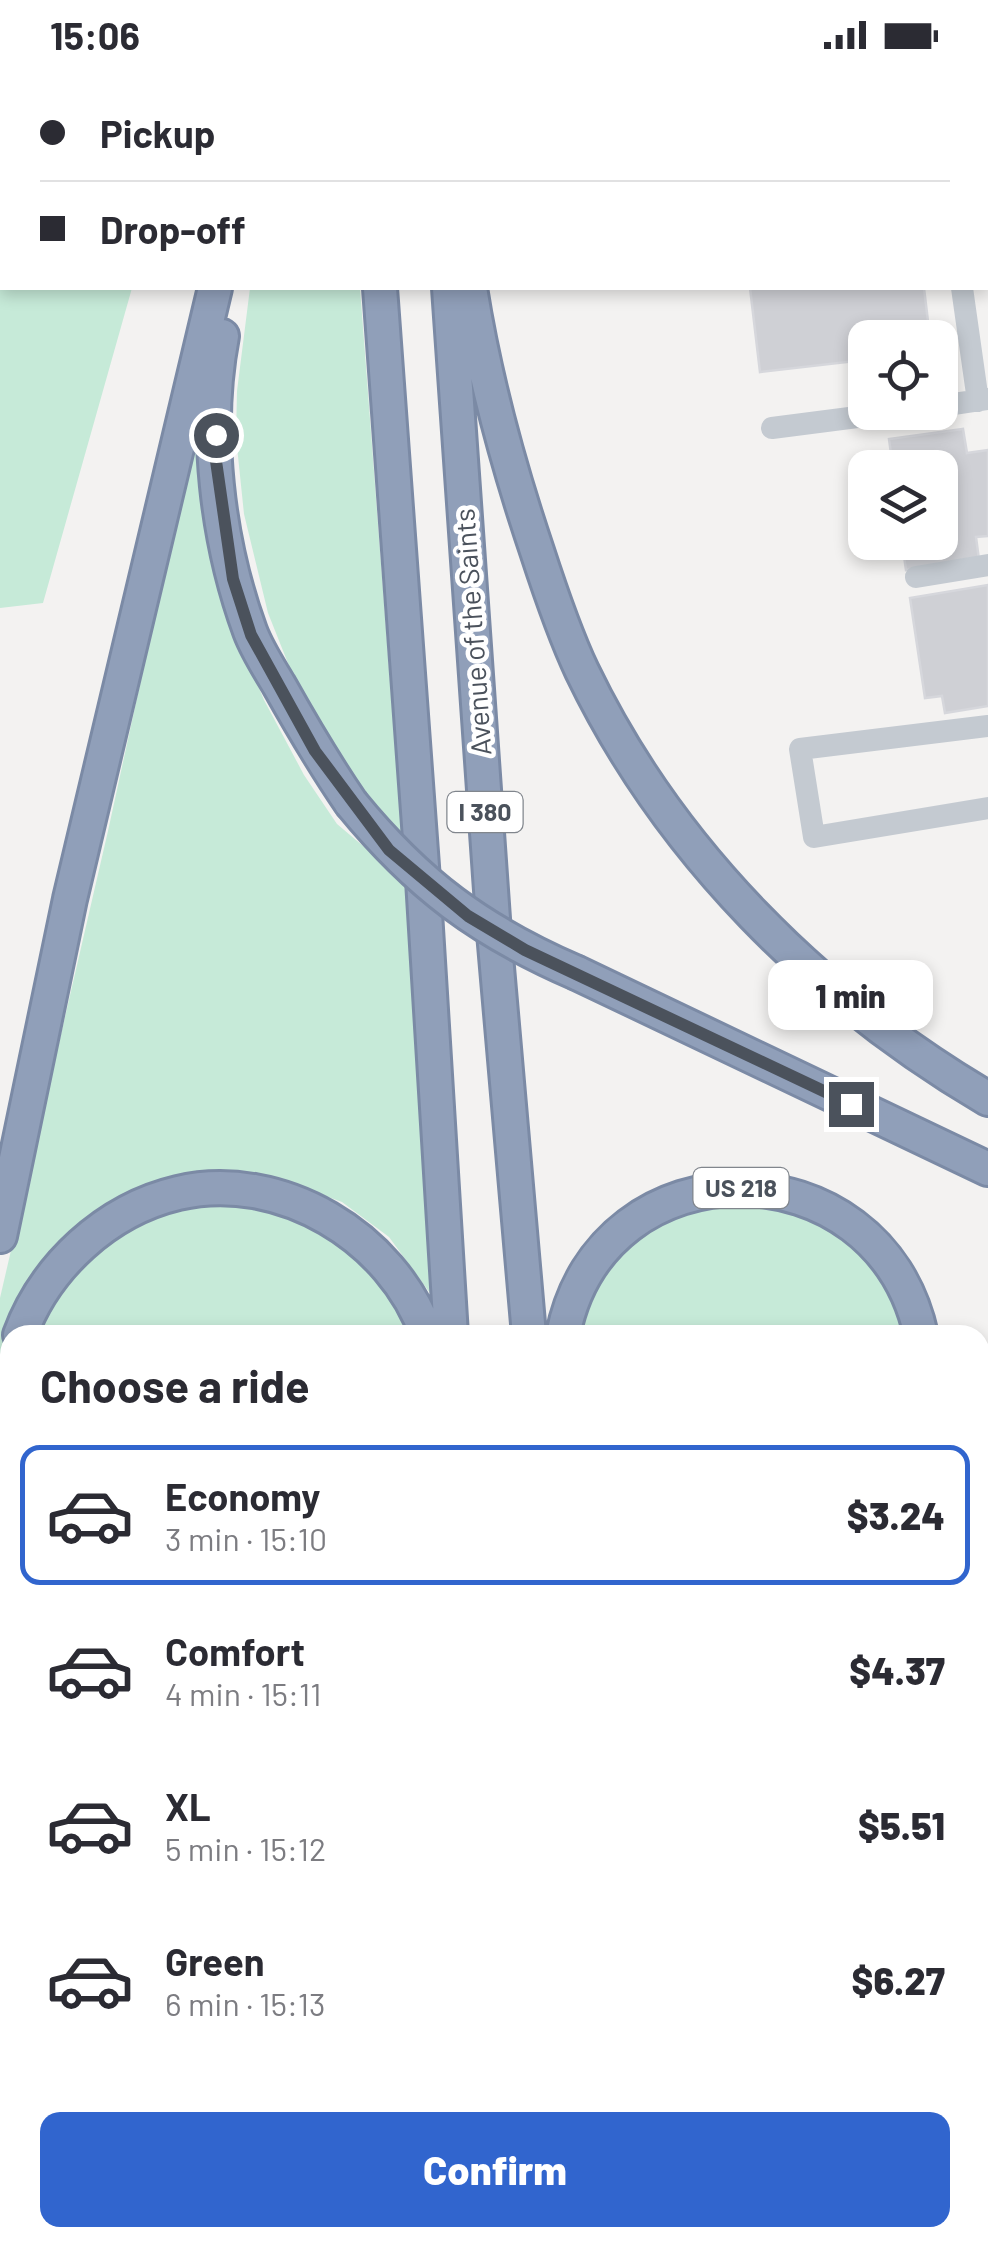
<!DOCTYPE html>
<meta charset="utf-8">
<style>
:root{--surface:#fff;--page:#f7f7f7;--text:#2b2b33;--muted:#7c7c81;--line:#e1e1e2;--accent:#3165ce}
body{margin:0;font-family:Barlow,sans-serif;background:var(--page);color:var(--text);height:100vh;display:flex;flex-direction:column;font-size:38px;white-space:nowrap}
*{box-sizing:border-box;margin:0}
p{font-size:32px;color:var(--muted)}
.icon{flex:none;width:55px;height:55px;fill:none;stroke:currentColor;stroke-width:2;stroke-linecap:round;stroke-linejoin:round}
.map{position:relative;flex:1;overflow:hidden}
.side{position:absolute;left:0px;top:1255px;width:990px;height:922px;display:flex;flex-direction:column;background:var(--surface);border-radius:30px 30px 0 0;box-shadow:0 5px 15px #0003}
.side>*{flex:none}
.banner{position:absolute;left:0px;top:0px;width:990px;height:220px;box-shadow:0 5px 15px #0003;display:grid;align-content:center;height:220px;padding:0 40px;background:var(--surface)}
.tools{position:absolute;left:848px;top:250px;display:grid;gap:20px}
.tools a{display:grid;place-items:center;width:110px;height:110px;border-radius:20px;background:var(--surface);box-shadow:0 5px 15px #0003;font-size:50px}
.end{position:absolute;width:45px;height:45px;margin:-22px;border:12px solid #4b525c;background:#fff;box-shadow:0 0 0 5px #fff}
.from{border-radius:50%}
.bubble{position:absolute;height:70px;border-radius:20px;background:var(--surface);box-shadow:0 5px 15px #0003;font-size:32px;font-weight:800;line-height:70px;text-align:center}
.banner b{display:flex;align-items:center;gap:35px;height:95px;font-size:38px}
.banner b+b{border-top:2px solid var(--line)}
.banner i{width:25px;height:25px;background:var(--text)}
ul{padding:0;list-style:none}
li{display:flex;align-items:center;gap:30px;height:140px;margin:0 20px 15px;padding:0 20px;border:5px solid transparent;border-radius:20px}
li div{flex:1}
li b{display:block;font-size:38px}
li em{font-style:normal;font-weight:800}
li.selected{border-color:var(--accent)}
li>.icon{width:90px;height:90px;stroke-width:1.5}
h2{padding:0 40px;font-size:45px;line-height:120px}
.primary-button{display:flex;gap:20px;margin-top:auto;padding:20px 40px}
.primary-button a{flex:1;height:115px;border-radius:20px;background:var(--accent);color:#fff;font-size:40px;font-weight:800;line-height:115px;text-align:center}
.status{display:flex;justify-content:space-between;align-items:center;height:70px;padding:0 50px;background:var(--surface);direction:ltr}
.status svg{height:28px;fill:currentColor}
.map>svg:first-child{display:block}
.green{fill:#c6ead8}
.building{fill:#cfd0d5;stroke:#d6d7dc;stroke-width:2.5}
.lines{fill:none;stroke-linecap:round;stroke-linejoin:round}
.highway-casing{stroke:#7b8aa5;stroke-width:38}
.minor{stroke:#c4cad1;stroke-width:22}
.highway{stroke:#909fb9;stroke-width:32}
.highway-bridge-casing{stroke:#7b8aa5;stroke-width:38;stroke-linecap:butt}
.highway-bridge{stroke:#909fb9;stroke-width:32}
.route{stroke:#4b525c;stroke-width:12}
.labels{text-anchor:middle;stroke-width:9;stroke-linejoin:round;paint-order:stroke}
.shield{fill:#fff;stroke:#81868d;stroke-width:2.5}
.shield-label{font-size:25px;font-weight:bold;fill:#4b525c}
.street-label{font-size:28px;fill:#4b525c;stroke:#fff}
</style>
<div class="status"><b>15:06</b><svg viewBox="0 0 49 12"><path d="M0 12V9h3v3zM5 12V6h3v6zM10 12V3h3v9zM15 12V0h3v12zM26 1h20v11H26zM47 4h2v5h-2z"/></svg></div>
<div class="map">
<svg width="988" height="2177" viewBox="0 0 988 2177">
<rect width="100%" height="100%" fill="#f3f2f1"/>
<path class="green" d="M0,0H193L2,2V218H132L43,533L0,538Z
M250,218H360L402,768L311,651L268,543L244,444L236,367L237,321Z
M198,348L236,563L264,630L304,705L337,754L407,813L437,1218L430,1223L389,1167L342,1132L290,1113L240,1103L192,1106L150,1116L9,1262L0,1298V1228L108,761Z
M202,1129L295,1139L368,1187L417,1265H33L50,1226L106,1167L165,1137Z
M699,1130L814,1141L877,1188L912,1265H573L577,1242L629,1168Z
M0,1369L10,1417V1589L0,1590Z
M988,1562V1886L980,1897V1563Z
M10,1699V1749L0,1746V1700Z
M447,2168H507L508,2177H450Z
M614,2168H775L768,2177H614Z"/>
<path class="building" d="M818,0H905V2H797Z
M750,218H924L930,268H865V290L760,302Z
M963,359L967,383L988,380V466L976,467L979,490L906,500L902,472H940V398H893L889,369Z
M988,515V636L945,643L942,626L925,628L910,528Z
M71,2168H266L267,2177H73Z"/>
<g class="lines">
<g class="highway-casing">
<path id="highway" d="M364,0L365,2
M435,0V2
M267,2V0
M380,218L423,810L451,1265
M449,218L494,863L529,1265
M470,218C484,307 508,395 537,481C550,521 564,563 582,601C669,782 817,928 988,1029
M222,266C204,360 217,471 250,561C257,580 269,598 279,615C302,656 325,695 351,733
M577,903L988,1099
M0,1166L70,829L215,218
M20,1265C45,1197 106,1140 178,1123C280,1099 393,1167 427,1265
M563,1265C601,1069 879,1071 921,1265
M10,1302L6,1332L10,1361
M980,1476L988,1475
M980,1546L988,1545
M0,1612L10,1611
M0,1683L10,1681
M0,1761L10,1764
M980,1915L988,1905
M433,2168L436,2177
M526,2168V2177
M597,2168L598,2177
M784,2177L791,2168"/>
</g>
<path class="minor" d="M962,218L978,331
M940,336L988,329
M772,358L896,342
M916,507L988,495
M988,656L800,679L814,767L988,738
M0,2080L10,2083
M0,2149L9,2162L11,2177
M45,2168L46,2177
M296,2168L298,2177"/>
<use href="#highway" class="highway"/>
<g class="highway-bridge-casing">
<path id="highway-bridge" d="M351,733C418,815 480,861 577,903"/>
</g>
<use href="#highway-bridge" class="highway-bridge"/>
</g>
<g class="lines">
<path class="route" d="M216,365V391L233,509L251,565L315,681L389,780L468,846L525,880L851,1034"/>
</g>
<g class="labels">
<g class="shield">
<rect x="447.5" y="722" width="75" height="40" rx="8"/>
<rect x="693.5" y="1098" width="95" height="40" rx="8"/>
</g>
<g class="shield-label">
<text x="485" y="751">I 380</text>
<text x="741" y="1127">US 218</text>
</g>
<g class="street-label">
<text transform="translate(473 562) rotate(-94)" y="10">Avenue of the Saints</text>
</g>
</g>
</svg>
<div class="tools">
<a><svg class="icon" aria-label="locate" viewBox="0 0 24 24"><circle cx="12" cy="12" r="6"/><path d="M12 2v4M12 18v4M2 12h4M18 12h4"/></svg></a>
<a><svg class="icon" aria-label="layers" viewBox="0 0 24 24"><path d="M12 4l9 5-9 5-9-5zM3 14l9 5 9-5"/></svg></a>
</div>
<i class="end from" style="left:216px;top:365px"></i>
<i class="end" style="left:851px;top:1034px"></i>
<div class="bubble" style="left:768px;top:890px;width:165px">1 min</div>
<div class="banner">
<b><i class="from"></i>Pickup</b>
<b><i></i>Drop-off</b>
</div>
<section class="side">
<h2>Choose a ride</h2>
<ul>
<li class="selected"><svg class="icon" aria-label="car" viewBox="0 0 24 24"><path d="M5 17H2v-5l4-1 3-4h7l3 4 3 1v5h-3M9 17h6M6 11h13"/><circle cx="7" cy="17" r="2"/><circle cx="17" cy="17" r="2"/></svg><div><b>Economy</b><p>3 min · 15:10</p></div><em>$3.24</em></li>
<li><svg class="icon" aria-label="car" viewBox="0 0 24 24"><path d="M5 17H2v-5l4-1 3-4h7l3 4 3 1v5h-3M9 17h6M6 11h13"/><circle cx="7" cy="17" r="2"/><circle cx="17" cy="17" r="2"/></svg><div><b>Comfort</b><p>4 min · 15:11</p></div><em>$4.37</em></li>
<li><svg class="icon" aria-label="car" viewBox="0 0 24 24"><path d="M5 17H2v-5l4-1 3-4h7l3 4 3 1v5h-3M9 17h6M6 11h13"/><circle cx="7" cy="17" r="2"/><circle cx="17" cy="17" r="2"/></svg><div><b>XL</b><p>5 min · 15:12</p></div><em>$5.51</em></li>
<li><svg class="icon" aria-label="car" viewBox="0 0 24 24"><path d="M5 17H2v-5l4-1 3-4h7l3 4 3 1v5h-3M9 17h6M6 11h13"/><circle cx="7" cy="17" r="2"/><circle cx="17" cy="17" r="2"/></svg><div><b>Green</b><p>6 min · 15:13</p></div><em>$6.27</em></li>
</ul>
<div class="primary-button"><a>Confirm</a></div>
</section>
</div>
